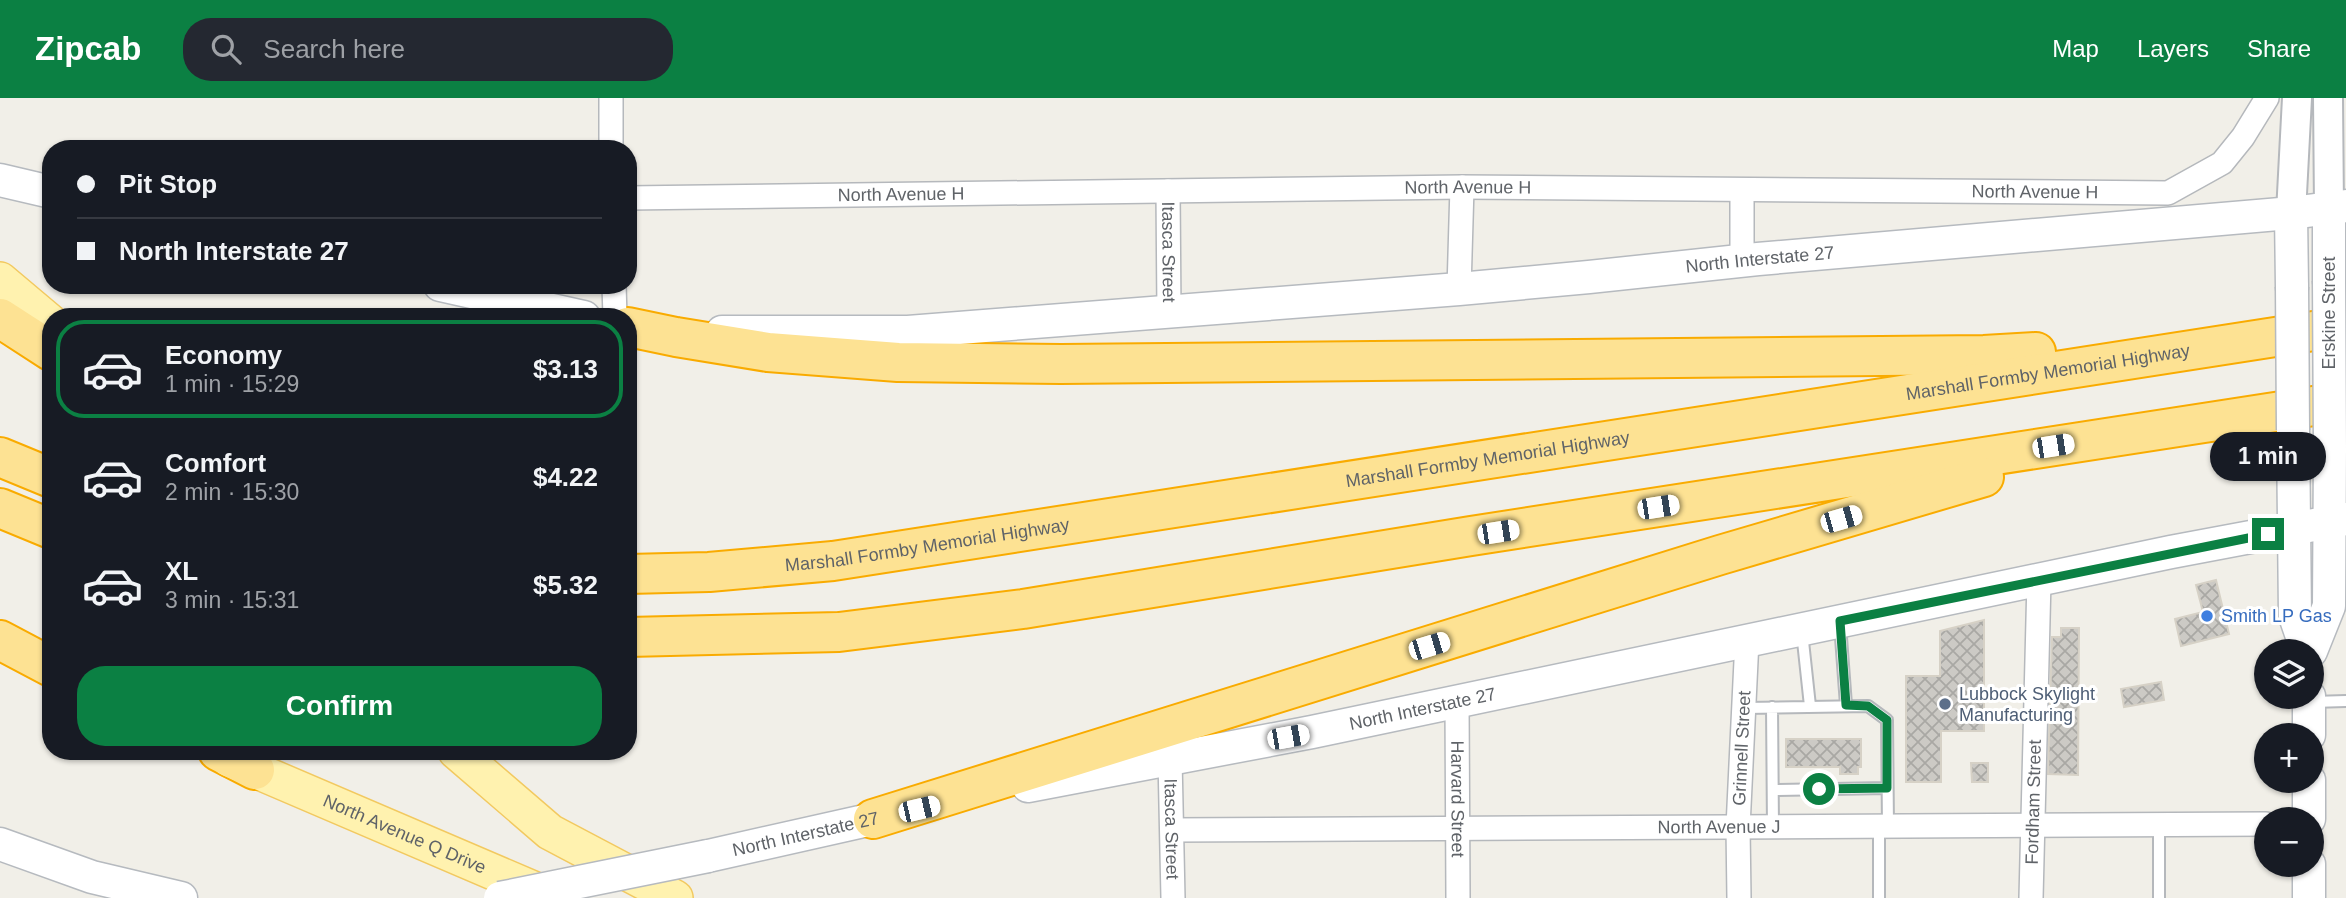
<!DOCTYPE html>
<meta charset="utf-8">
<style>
:root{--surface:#171b24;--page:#242831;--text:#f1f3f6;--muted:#9ea1a6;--line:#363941;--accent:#0b8043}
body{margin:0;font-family:Helvetica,sans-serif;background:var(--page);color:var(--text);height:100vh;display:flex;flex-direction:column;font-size:26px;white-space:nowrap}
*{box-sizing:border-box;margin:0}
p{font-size:23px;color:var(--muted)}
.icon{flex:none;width:38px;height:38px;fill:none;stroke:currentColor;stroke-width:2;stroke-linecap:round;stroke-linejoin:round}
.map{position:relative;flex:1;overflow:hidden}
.panel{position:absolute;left:42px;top:210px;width:595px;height:452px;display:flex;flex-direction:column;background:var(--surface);border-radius:28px;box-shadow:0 2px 5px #0004}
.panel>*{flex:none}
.banner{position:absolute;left:42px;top:42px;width:595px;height:154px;border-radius:28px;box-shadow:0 2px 5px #0004;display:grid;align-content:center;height:154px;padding:0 35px;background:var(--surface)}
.buttons{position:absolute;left:2254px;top:541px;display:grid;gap:14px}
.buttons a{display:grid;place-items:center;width:70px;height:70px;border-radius:50%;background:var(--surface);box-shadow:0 2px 5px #0004;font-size:35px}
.end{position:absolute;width:32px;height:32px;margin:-16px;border:9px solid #0b8043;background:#fff;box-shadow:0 0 0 4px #fff}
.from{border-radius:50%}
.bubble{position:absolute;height:49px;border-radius:24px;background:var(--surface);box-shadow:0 2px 5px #0004;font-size:23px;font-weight:800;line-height:49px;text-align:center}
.car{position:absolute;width:21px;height:42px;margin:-21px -10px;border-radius:9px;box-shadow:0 0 5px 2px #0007;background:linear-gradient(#fff 24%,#345 0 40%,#fff 0 76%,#345 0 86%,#fff 0)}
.banner b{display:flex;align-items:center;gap:24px;height:66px;font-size:26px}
.banner b+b{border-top:2px solid var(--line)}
.banner i{width:18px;height:18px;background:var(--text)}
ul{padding:12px 0 0;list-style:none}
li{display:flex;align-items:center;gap:21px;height:98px;margin:0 14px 10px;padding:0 21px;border:4px solid transparent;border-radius:28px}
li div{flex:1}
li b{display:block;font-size:26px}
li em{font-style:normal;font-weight:800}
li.on{border-color:var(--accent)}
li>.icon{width:63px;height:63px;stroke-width:1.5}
.button{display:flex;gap:14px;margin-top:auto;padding:14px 35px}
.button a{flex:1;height:80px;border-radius:28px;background:var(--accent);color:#fff;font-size:28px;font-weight:800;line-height:80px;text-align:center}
header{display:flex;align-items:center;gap:42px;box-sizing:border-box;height:98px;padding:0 35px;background:var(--accent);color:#fff}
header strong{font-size:33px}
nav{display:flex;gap:38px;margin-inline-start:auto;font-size:24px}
.search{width:490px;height:63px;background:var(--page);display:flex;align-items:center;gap:18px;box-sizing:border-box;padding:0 24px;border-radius:28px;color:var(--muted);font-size:26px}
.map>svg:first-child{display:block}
.building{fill:url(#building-cross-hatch);stroke:#d6d1c6;stroke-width:2}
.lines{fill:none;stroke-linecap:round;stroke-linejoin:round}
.service-casing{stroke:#b5b8bc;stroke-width:14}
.minor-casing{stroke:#b5b8bc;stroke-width:26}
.tertiary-casing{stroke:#b5b8bc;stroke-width:32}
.secondary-casing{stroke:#b6babf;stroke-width:35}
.primary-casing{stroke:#f2c960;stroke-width:38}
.motorway-casing{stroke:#f9ab00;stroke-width:42}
.service{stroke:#fff;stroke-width:10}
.minor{stroke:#fff;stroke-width:23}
.tertiary{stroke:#fff;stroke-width:28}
.secondary{stroke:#fff;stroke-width:32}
.primary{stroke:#fff2af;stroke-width:35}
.motorway{stroke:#fde293;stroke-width:38}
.secondary-bridge-casing{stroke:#b6babf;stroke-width:35;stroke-linecap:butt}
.secondary-bridge{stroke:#fff;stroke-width:32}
.route{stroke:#0b8043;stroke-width:9}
.shop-dot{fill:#3f7fe0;stroke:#fff;stroke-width:2.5}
.service-dot{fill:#5c6f8a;stroke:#fff;stroke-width:2.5}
.labels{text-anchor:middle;stroke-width:6;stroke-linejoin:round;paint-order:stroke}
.street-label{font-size:18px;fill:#5f6368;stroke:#fff}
.shop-label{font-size:18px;fill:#366cbe;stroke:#fff;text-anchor:start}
.service-label{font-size:18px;fill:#4e5e75;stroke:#fff;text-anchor:start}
</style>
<header>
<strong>Zipcab</strong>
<div class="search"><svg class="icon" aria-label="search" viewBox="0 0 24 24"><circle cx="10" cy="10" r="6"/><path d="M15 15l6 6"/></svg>Search here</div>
<nav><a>Map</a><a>Layers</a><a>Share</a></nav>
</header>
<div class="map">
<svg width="2346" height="800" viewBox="0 0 2346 800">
<defs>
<pattern id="building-cross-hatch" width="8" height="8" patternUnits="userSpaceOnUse" patternTransform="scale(1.75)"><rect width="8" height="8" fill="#cccac5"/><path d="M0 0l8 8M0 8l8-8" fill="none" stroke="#a9a8a4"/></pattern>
</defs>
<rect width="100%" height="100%" fill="#f1efe8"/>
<path class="building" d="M2216,482L2229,536L2181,548L2175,521L2203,514L2196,487Z
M1984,522V633H1941V684H1906V578H1940V533Z
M2061,530H2079L2078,677L2048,676L2052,539H2061Z
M2161,584L2164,602L2124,609L2121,591Z
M1786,641H1861V669H1858V676H1840V669H1786Z
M1971,665H1988V684H1972Z"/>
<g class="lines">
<g class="service-casing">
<path id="service" d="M1840,526L1846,607
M1802,534L1810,608
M2312,604L2346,603
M1772,609L1773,729
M1744,610L1868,608L1887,622L1888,728
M1773,692L1887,690
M1879,728V800
M2159,800V727"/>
</g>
<g class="minor-casing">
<g id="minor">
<path d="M611,51V0"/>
<path d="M1742,92V162"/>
<path id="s1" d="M1168,93L1169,215"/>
<path id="s2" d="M628,100L1462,89L2168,95L2222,65L2243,39L2267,0"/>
<path d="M614,187L615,219"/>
<path d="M1459,191L1462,89"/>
<path id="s3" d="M1457,603L1458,800"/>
<path id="s4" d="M1170,661L1173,800"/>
<path id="s5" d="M1173,732L2266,726"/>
<path id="s6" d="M1739,800L1738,729L1747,542"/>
<path id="s7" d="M2031,800L2039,482"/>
</g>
</g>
<g class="tertiary-casing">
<path id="tertiary" d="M2328,0L2329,110
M2291,115L2297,0"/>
</g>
<g class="secondary-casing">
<g id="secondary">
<path d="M0,82L51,94"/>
<path d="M2329,110V183"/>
<path d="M2291,115L2292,189"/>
<path d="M440,187L584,219"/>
<path id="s8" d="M722,234H908L1459,191L1589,179L1758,161L2291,115L2346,108"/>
<path d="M2293,332L2295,518L2307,553"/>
<path d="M2311,553L2329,508L2330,351"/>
<path d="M2309,598V637"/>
<path d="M2309,682V721"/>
<path id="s9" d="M1028,688L1312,634L2171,454L2346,421"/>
<path d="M0,746L92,779L181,800"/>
<path id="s10" d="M708,758L895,716"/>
<path d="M2309,766V800"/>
</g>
</g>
<g class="primary-casing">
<g id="primary">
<path d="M0,182L51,225"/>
<path d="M456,653L550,734L675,800"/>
<path id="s11" d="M229,661L554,800"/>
</g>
</g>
<g class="motorway-casing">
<g id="motorway">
<path d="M0,220L51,253"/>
<path d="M628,229L676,239L768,254L898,264L1061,266L1984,257L2036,254"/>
<path d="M0,359L51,380"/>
<path d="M0,410L51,431"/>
<path id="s12" d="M628,476L709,474L833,463L2346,228"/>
<path d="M628,539L839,534L1023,511L1471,438L2346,303"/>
<path d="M0,542L51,569"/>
<path d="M218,653L255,672"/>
<path d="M873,721L1720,457L1984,379"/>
</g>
</g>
<use href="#service" class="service"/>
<use href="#minor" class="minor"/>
<use href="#tertiary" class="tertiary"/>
<use href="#secondary" class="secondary"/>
<use href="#primary" class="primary"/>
<use href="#motorway" class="motorway"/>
<g class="secondary-bridge-casing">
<path id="secondary-bridge" d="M2329,183L2330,351
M2292,189L2293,332
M500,800L708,758"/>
</g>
<use href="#secondary-bridge" class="secondary-bridge"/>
</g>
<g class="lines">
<path class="route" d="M1819,691L1887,690V622L1868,608L1846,607L1840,523L2268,436"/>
</g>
<circle class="shop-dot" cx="2207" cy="518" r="7"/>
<circle class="service-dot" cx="1945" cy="606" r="7"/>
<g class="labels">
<g class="street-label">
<text dy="6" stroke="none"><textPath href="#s2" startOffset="840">North Avenue H</textPath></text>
<text dy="6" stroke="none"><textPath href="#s2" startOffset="1407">North Avenue H</textPath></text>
<text dy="6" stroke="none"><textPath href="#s2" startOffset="273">North Avenue H</textPath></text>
<text dy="6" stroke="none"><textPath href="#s1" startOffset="61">Itasca Street</textPath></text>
<text dy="6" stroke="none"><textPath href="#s8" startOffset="1041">North Interstate 27</textPath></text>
<text transform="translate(2329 215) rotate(-90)" y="6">Erskine Street</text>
<text dy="6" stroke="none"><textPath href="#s12" startOffset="1435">Marshall Formby Memorial Highway</textPath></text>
<text dy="6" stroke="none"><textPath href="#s12" startOffset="868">Marshall Formby Memorial Highway</textPath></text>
<text dy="6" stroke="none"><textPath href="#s12" startOffset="301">Marshall Formby Memorial Highway</textPath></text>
<text dy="6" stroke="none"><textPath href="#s9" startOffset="402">North Interstate 27</textPath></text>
<text dy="6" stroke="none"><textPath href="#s6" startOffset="150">Grinnell Street</textPath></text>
<text dy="6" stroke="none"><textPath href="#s3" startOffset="98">Harvard Street</textPath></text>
<text dy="6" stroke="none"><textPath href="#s7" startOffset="96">Fordham Street</textPath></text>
<text dy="6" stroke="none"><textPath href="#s5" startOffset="546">North Avenue J</textPath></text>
<text dy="6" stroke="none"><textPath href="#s4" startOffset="70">Itasca Street</textPath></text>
<text dy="6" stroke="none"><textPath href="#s11" startOffset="191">North Avenue Q Drive</textPath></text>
<text dy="6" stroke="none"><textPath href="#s10" startOffset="100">North Interstate 27</textPath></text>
</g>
<g class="shop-label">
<text x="2221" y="524">Smith LP Gas</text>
</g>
<g class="service-label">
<text x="1959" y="602">Lubbock Skylight<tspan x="1959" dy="21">Manufacturing</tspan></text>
</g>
</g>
</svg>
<div class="buttons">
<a><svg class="icon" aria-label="layers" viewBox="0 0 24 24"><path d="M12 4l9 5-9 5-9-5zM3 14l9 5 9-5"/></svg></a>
<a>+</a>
<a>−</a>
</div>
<i class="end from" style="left:1819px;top:691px"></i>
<i class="end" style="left:2268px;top:436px"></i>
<div class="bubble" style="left:2210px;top:334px;width:116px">1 min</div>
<i class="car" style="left:2053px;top:348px;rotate:81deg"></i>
<i class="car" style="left:1658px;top:409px;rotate:81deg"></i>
<i class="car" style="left:1841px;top:421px;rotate:74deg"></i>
<i class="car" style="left:1498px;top:434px;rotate:81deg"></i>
<i class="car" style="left:1429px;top:548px;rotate:73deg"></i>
<i class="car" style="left:1288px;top:639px;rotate:80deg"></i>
<i class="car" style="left:919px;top:711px;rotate:77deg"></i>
<div class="banner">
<b><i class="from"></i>Pit Stop</b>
<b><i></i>North Interstate 27</b>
</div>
<section class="panel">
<ul>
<li class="on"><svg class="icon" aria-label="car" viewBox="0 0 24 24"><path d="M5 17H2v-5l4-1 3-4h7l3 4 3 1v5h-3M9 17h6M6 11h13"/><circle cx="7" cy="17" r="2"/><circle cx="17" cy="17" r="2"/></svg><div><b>Economy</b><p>1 min · 15:29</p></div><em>$3.13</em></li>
<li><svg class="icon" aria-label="car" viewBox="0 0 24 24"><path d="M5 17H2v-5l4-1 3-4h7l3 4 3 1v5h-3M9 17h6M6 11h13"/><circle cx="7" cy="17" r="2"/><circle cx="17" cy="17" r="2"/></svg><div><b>Comfort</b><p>2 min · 15:30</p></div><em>$4.22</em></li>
<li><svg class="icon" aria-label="car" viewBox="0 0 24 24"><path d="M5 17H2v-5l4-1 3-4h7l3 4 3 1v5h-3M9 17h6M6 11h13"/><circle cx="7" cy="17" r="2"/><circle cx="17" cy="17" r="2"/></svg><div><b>XL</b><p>3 min · 15:31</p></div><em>$5.32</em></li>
</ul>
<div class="button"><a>Confirm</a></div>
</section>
</div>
